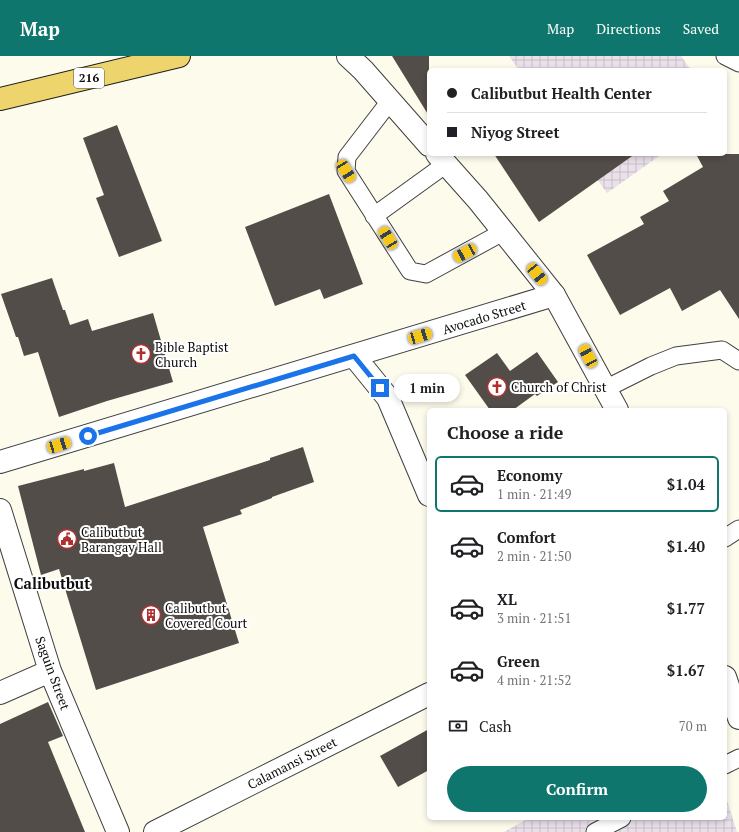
<!DOCTYPE html>
<meta charset="utf-8">
<style>
:root{--surface:#fff;--page:#f6f6f6;--text:#202124;--muted:#757577;--line:#e0e0e0;--accent:#0f766e}
body{margin:0;font-family:"PT Serif",serif;background:var(--page);color:var(--text);height:100vh;display:flex;flex-direction:column;font-size:15px;white-space:nowrap}
*{box-sizing:border-box;margin:0}
p{font-size:13px;color:var(--muted)}
.icon{flex:none;width:22px;height:22px;fill:none;stroke:currentColor;stroke-width:2;stroke-linecap:round;stroke-linejoin:round}
.map{position:relative;flex:1;overflow:hidden}
.drawer{position:absolute;left:427px;top:352px;width:300px;height:412px;display:flex;flex-direction:column;background:var(--surface);border-radius:6px;box-shadow:0 2px 6px #0003}
.drawer>*{flex:none}
.hud{position:absolute;left:427px;top:12px;width:300px;height:88px;border-radius:6px;box-shadow:0 2px 6px #0003;display:grid;align-content:center;height:88px;padding:0 20px;background:var(--surface)}
.end{position:absolute;width:18px;height:18px;margin:-9px;border:5px solid #1a73e8;background:#fff;box-shadow:0 0 0 2px #fff}
.from{border-radius:50%}
.bubble{position:absolute;height:28px;border-radius:14px;background:var(--surface);box-shadow:0 2px 6px #0003;font-size:13px;font-weight:600;line-height:28px;text-align:center}
.car{position:absolute;width:12px;height:24px;margin:-12px -6px;border-radius:5px;box-shadow:0 0 3px 1px #0007;background:linear-gradient(#f5c518 24%,#345 0 40%,#f5c518 0 76%,#345 0 86%,#f5c518 0)}
.hud b{display:flex;align-items:center;gap:14px;height:38px;font-size:15px}
.hud b+b{border-top:1px solid var(--line)}
.hud i{width:10px;height:10px;background:var(--text)}
ul{padding:0;list-style:none}
li{display:flex;align-items:center;gap:12px;height:56px;margin:0 8px 6px;padding:0 12px;border:2px solid transparent;border-radius:6px}
li div{flex:1}
li b{display:block;font-size:15px}
li em{font-style:normal;font-weight:600}
li.current{border-color:var(--accent)}
li>.icon{width:36px;height:36px;stroke-width:1.5}
h2{padding:0 20px;font-size:18px;line-height:48px}
.pay{display:flex;align-items:center;gap:10px;height:44px;padding:0 20px;font-size:15px}
.pay p{margin-inline-start:auto}
.cta{display:flex;gap:8px;margin-top:auto;padding:8px 20px}
.cta a{flex:1;height:46px;border-radius:24px;background:var(--accent);color:#fff;font-size:16px;font-weight:600;line-height:46px;text-align:center}
header{display:flex;align-items:center;gap:24px;box-sizing:border-box;height:56px;padding:0 20px;background:var(--accent);color:#fff}
header strong{font-size:19px}
nav{display:flex;gap:22px;margin-inline-start:auto;font-size:14px}
.map>svg:first-child{display:block}
.industrial{fill:url(#industrial-grid)}
.building{fill:#534d49}
.lines{fill:none;stroke-linecap:round;stroke-linejoin:round}
.service-casing{stroke:#3f3f3f;stroke-width:19}
.minor-casing{stroke:#3f3f3f;stroke-width:24}
.tertiary-casing{stroke:#3f3f3f;stroke-width:24}
.primary-casing{stroke:#1d1d1d;stroke-width:24}
.service{stroke:#fff;stroke-width:17}
.minor{stroke:#fff;stroke-width:22}
.tertiary{stroke:#fff;stroke-width:22}
.primary{stroke:#edd46c;stroke-width:22}
.route{stroke:#1a73e8;stroke-width:5}
.labels{text-anchor:middle;stroke-width:4;stroke-linejoin:round;paint-order:stroke}
.shield{fill:#fff;stroke:#555;stroke-width:1}
.shield-label{font-size:12px;font-weight:bold;fill:#0c0c0c}
.street-label{font-size:13px;fill:#0c0c0c;stroke:#fff}
.poi-label{font-size:13px;fill:#0c0c0c;stroke:#fff;text-anchor:start}
.quarter-label{font-size:15px;font-weight:bold;fill:#0c0c0c;stroke:#fff}
</style>
<header>
<strong>Map</strong>
<nav><a>Map</a><a>Directions</a><a>Saved</a></nav>
</header>
<div class="map">
<svg width="739" height="776" viewBox="0 0 739 776">
<defs>
<pattern id="industrial-grid" width="8" height="8" patternUnits="userSpaceOnUse"><rect width="8" height="8" fill="#e9e0ea"/><path d="M0 4h8M4 0v8" fill="none" stroke="#c7bfc8"/></pattern>
</defs>
<rect width="100%" height="100%" fill="#fdfbec"/>
<path class="industrial" d="M509,0H681L691,14H519Z
M579,98H662L607,137Z
M725,738L737,776H504L529,762H725Z"/>
<path class="building" d="M392,0H429V60Z
M117,69L162,185L119,201L96,142L104,139L83,82Z
M494,98H635L539,166Z
M696,98H739V263L720,234L682,255L670,232L620,259L587,199L644,168L640,161L669,145L663,135L703,111Z
M329,138L363,228L324,243L320,233L275,250L245,171Z
M52,222L63,254H65L70,269L88,263L92,275L153,257L173,326L107,345L59,361L38,296L24,300L18,281H16L1,238Z
M537,296L558,326L537,340L535,338L513,354H490L465,319L497,297L510,315Z
M303,391L314,426L272,441V442L240,454L242,458L203,471L239,587L96,634L59,513L41,519L18,430L84,413V415L114,407L125,451L270,404V402Z
M48,646L63,680L48,686L85,776H0V668Z
M429,673V714L398,731L380,700Z"/>
<g class="lines">
<g class="service-casing">
<path id="service" d="M725,0L739,7
M390,45L347,101L346,115L410,215L426,218L503,176
M374,160L446,108
M605,333L651,310L676,300L722,294L739,305
M725,482L739,473
M725,709L739,702
M595,776L622,762"/>
</g>
<g class="minor-casing">
<path id="minor" d="M354,300L388,342L429,439
M0,406L554,239
M0,454L50,615L118,776
M0,637L50,615
M155,776L429,638"/>
</g>
<g class="tertiary-casing">
<path id="tertiary" d="M348,0L363,14L429,89
M437,98L478,144L554,239L617,354
M725,621L739,662"/>
</g>
<g class="primary-casing">
<path id="primary" d="M0,43L179,0"/>
</g>
<use href="#service" class="service"/>
<use href="#minor" class="minor"/>
<use href="#tertiary" class="tertiary"/>
<use href="#primary" class="primary"/>
</g>
<g class="lines">
<path class="route" d="M88,380L354,300L380,332"/>
</g>
<defs>
<g id="church-ring" transform="scale(1)"><circle r="9.5" fill="#fff" stroke="#b03030" stroke-width="1.5"/><path d="M-1.2-6h2.4v3.5h3.3v2.4h-3.3V6h-2.4V-.1h-3.3v-2.4h3.3Z" fill="#b03030"/></g>
<g id="civic-ring" transform="scale(1)"><circle r="9.5" fill="#fff" stroke="#b03030" stroke-width="1.5"/><path d="M-.6-6.5H3V-4.5H.6V-3L4-1V1h2V6H-6V1h2V-1L-.6-3ZM-1.2 2.5V6h2.4V2.5Z" fill="#b03030"/></g>
<g id="building-ring" transform="scale(1)"><circle r="9.5" fill="#fff" stroke="#b03030" stroke-width="1.5"/><path d="M-4-6H4V6H1V3H-1V6H-4ZM-2.5-4.3h1.7v1.8h-1.7ZM.8-4.3h1.7v1.8H.8ZM-2.5-1h1.7V.8h-1.7ZM.8-1h1.7V.8H.8Z" fill="#b03030"/></g>
</defs>
<g fill-rule="evenodd">
<use href="#church-ring" x="141" y="298"/>
<use href="#church-ring" x="497" y="331"/>
<use href="#civic-ring" x="67" y="483"/>
<use href="#building-ring" x="151" y="559"/>
</g>
<g class="labels">
<rect class="shield" x="74" y="12" width="30" height="20" rx="3"/>
<g class="shield-label">
<text x="89" y="26">216</text>
</g>
<g class="street-label">
<text transform="translate(484 261) rotate(-17)" y="5">Avocado Street</text>
<text transform="translate(53 617) rotate(70)" y="5">Saguin Street</text>
<text transform="translate(292 707) rotate(-27)" y="5">Calamansi Street</text>
</g>
<g class="poi-label">
<text x="155" y="296">Bible Baptist<tspan x="155" dy="15">Church</tspan></text>
<text x="511" y="336">Church of Christ</text>
<text x="81" y="481">Calibutbut<tspan x="81" dy="15">Barangay Hall</tspan></text>
<text x="165" y="557">Calibutbut<tspan x="165" dy="15">Covered Court</tspan></text>
</g>
<g class="quarter-label">
<text x="52" y="533">Calibutbut</text>
</g>
</g>
</svg>
<i class="end from" style="left:88px;top:380px"></i>
<i class="end" style="left:380px;top:332px"></i>
<div class="bubble" style="left:394px;top:318px;width:66px">1 min</div>
<i class="car" style="left:346px;top:115px;rotate:148deg"></i>
<i class="car" style="left:388px;top:182px;rotate:328deg"></i>
<i class="car" style="left:465px;top:197px;rotate:242deg"></i>
<i class="car" style="left:537px;top:218px;rotate:141deg"></i>
<i class="car" style="left:420px;top:280px;rotate:73deg"></i>
<i class="car" style="left:588px;top:300px;rotate:332deg"></i>
<i class="car" style="left:59px;top:389px;rotate:73deg"></i>
<div class="hud">
<b><i class="from"></i>Calibutbut Health Center</b>
<b><i></i>Niyog Street</b>
</div>
<section class="drawer">
<h2>Choose a ride</h2>
<ul>
<li class="current"><svg class="icon" aria-label="car" viewBox="0 0 24 24"><path d="M5 17H2v-5l4-1 3-4h7l3 4 3 1v5h-3M9 17h6M6 11h13"/><circle cx="7" cy="17" r="2"/><circle cx="17" cy="17" r="2"/></svg><div><b>Economy</b><p>1 min · 21:49</p></div><em>$1.04</em></li>
<li><svg class="icon" aria-label="car" viewBox="0 0 24 24"><path d="M5 17H2v-5l4-1 3-4h7l3 4 3 1v5h-3M9 17h6M6 11h13"/><circle cx="7" cy="17" r="2"/><circle cx="17" cy="17" r="2"/></svg><div><b>Comfort</b><p>2 min · 21:50</p></div><em>$1.40</em></li>
<li><svg class="icon" aria-label="car" viewBox="0 0 24 24"><path d="M5 17H2v-5l4-1 3-4h7l3 4 3 1v5h-3M9 17h6M6 11h13"/><circle cx="7" cy="17" r="2"/><circle cx="17" cy="17" r="2"/></svg><div><b>XL</b><p>3 min · 21:51</p></div><em>$1.77</em></li>
<li><svg class="icon" aria-label="car" viewBox="0 0 24 24"><path d="M5 17H2v-5l4-1 3-4h7l3 4 3 1v5h-3M9 17h6M6 11h13"/><circle cx="7" cy="17" r="2"/><circle cx="17" cy="17" r="2"/></svg><div><b>Green</b><p>4 min · 21:52</p></div><em>$1.67</em></li>
</ul>
<div class="pay"><svg class="icon" aria-label="cash" viewBox="0 0 24 24"><path d="M3 7h18v10H3z"/><circle cx="12" cy="12" r="2"/></svg>Cash<p>70 m</p></div>
<div class="cta"><a>Confirm</a></div>
</section>
</div>
